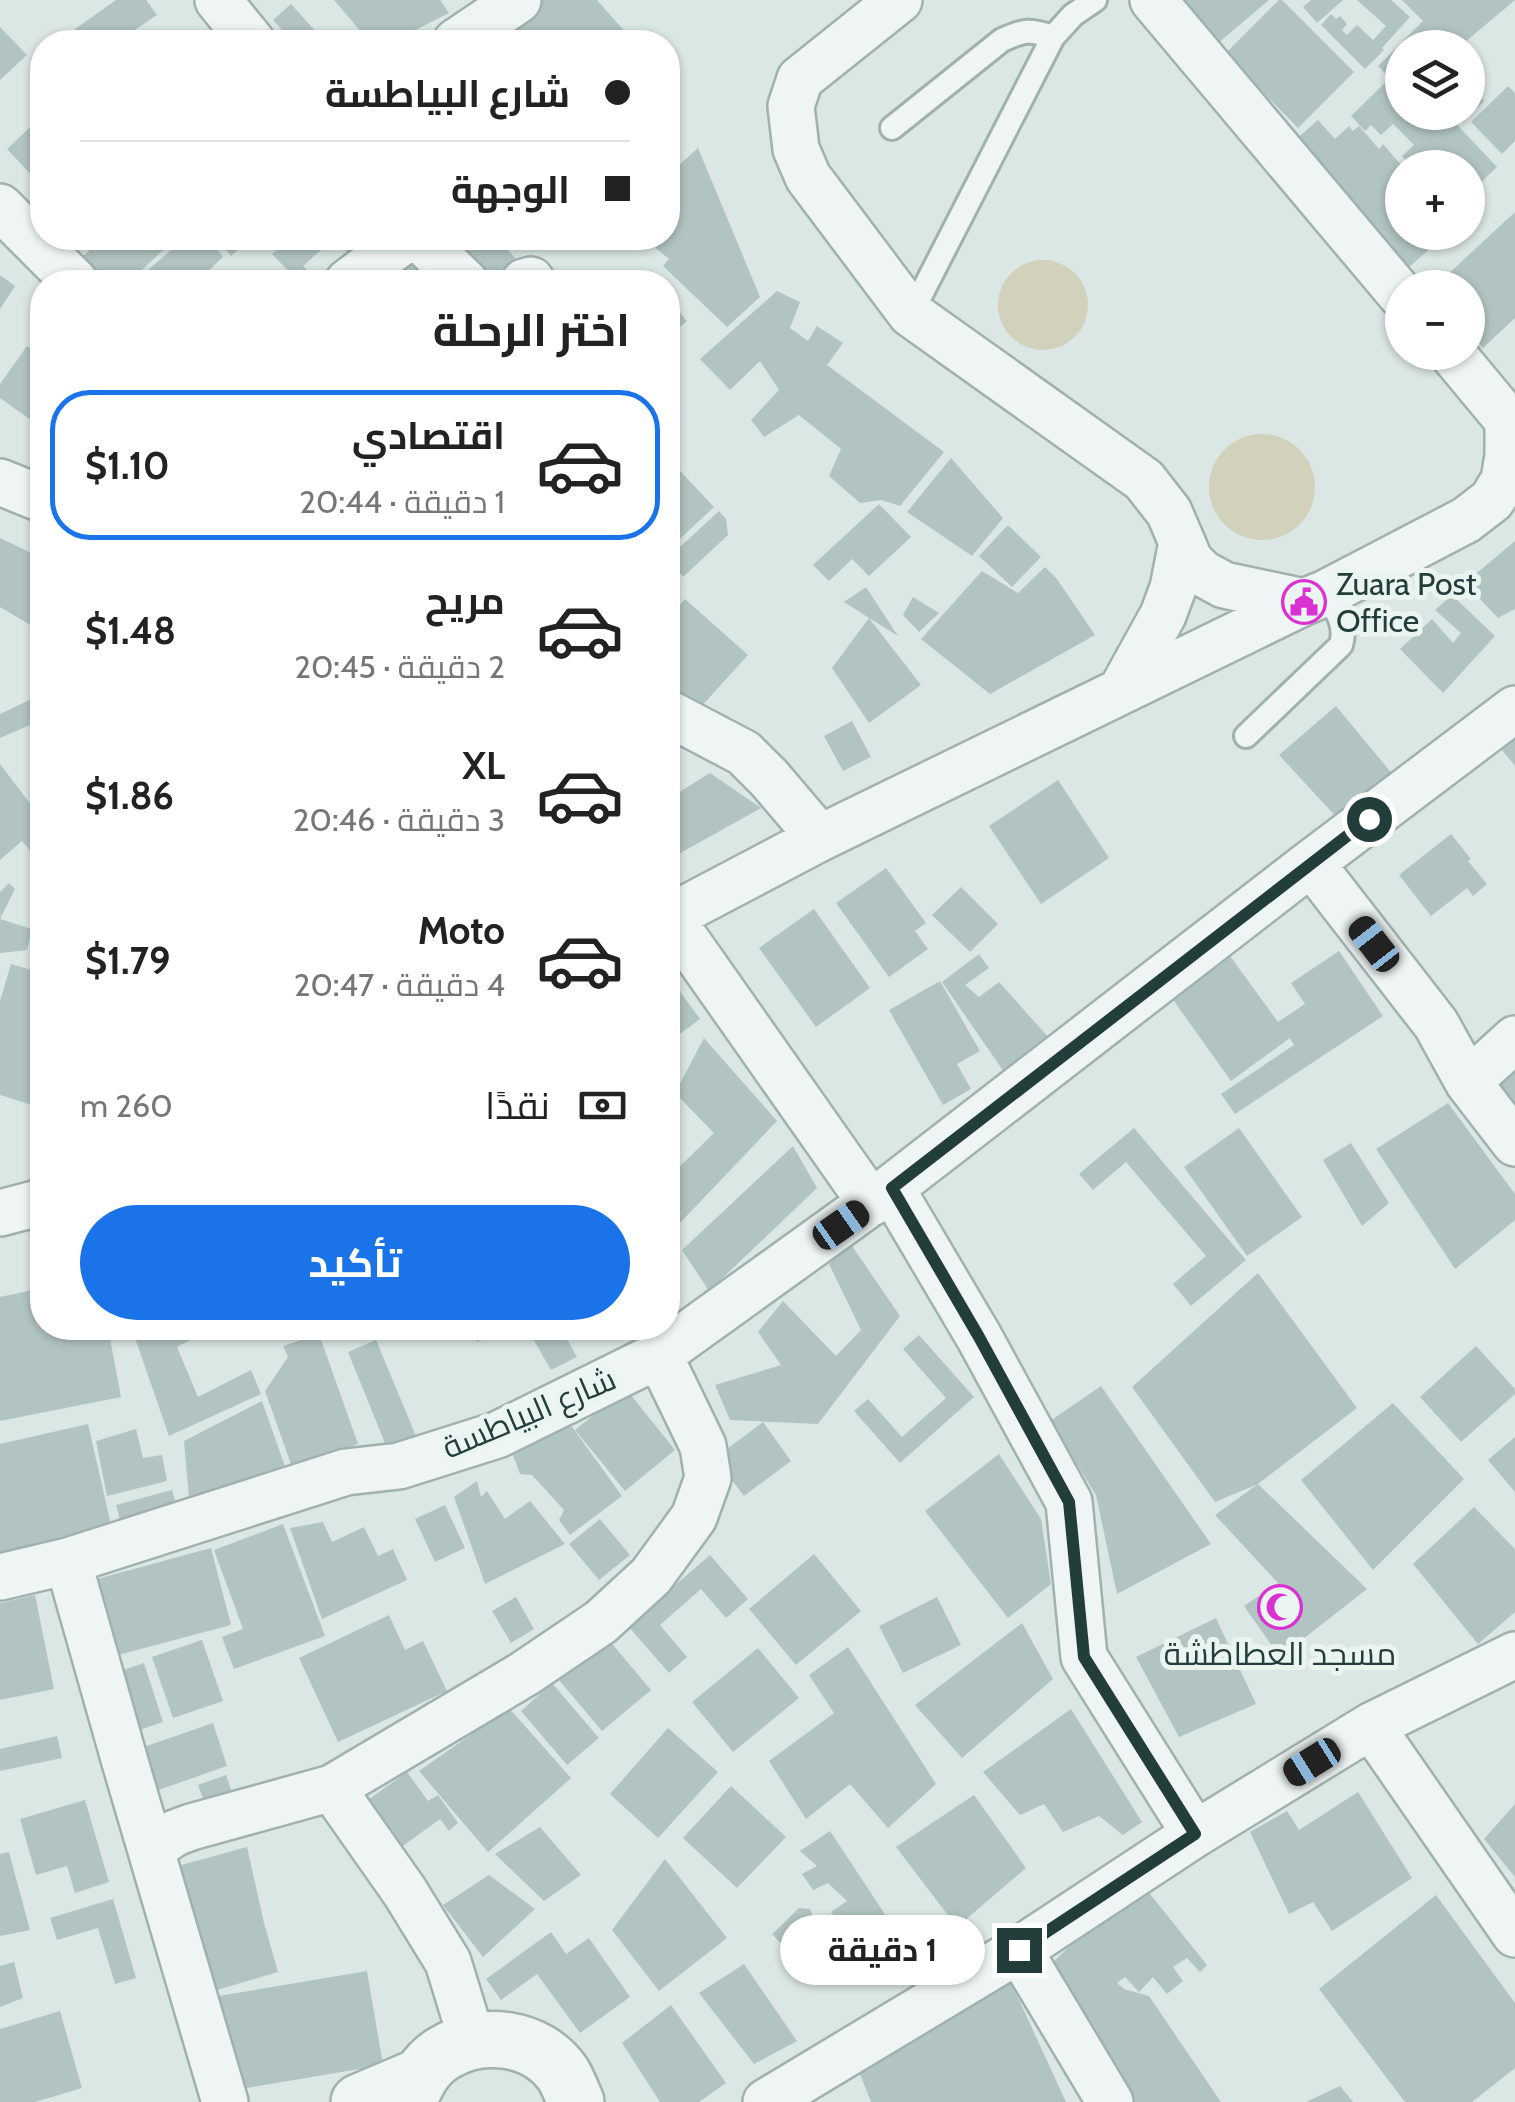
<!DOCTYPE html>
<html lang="ar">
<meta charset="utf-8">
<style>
:root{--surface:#fff;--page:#f6f6f6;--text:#222;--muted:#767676;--line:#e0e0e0;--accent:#1a73e8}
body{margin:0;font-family:Cabin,Cairo,sans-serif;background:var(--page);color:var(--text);direction:rtl;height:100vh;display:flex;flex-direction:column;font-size:38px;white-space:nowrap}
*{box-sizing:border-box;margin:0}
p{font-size:32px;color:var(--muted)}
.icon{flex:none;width:55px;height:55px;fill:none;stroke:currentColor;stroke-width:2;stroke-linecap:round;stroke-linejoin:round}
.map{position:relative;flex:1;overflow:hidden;direction:ltr}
.sheet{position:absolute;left:30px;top:270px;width:650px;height:1070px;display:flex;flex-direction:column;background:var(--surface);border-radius:40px;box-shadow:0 2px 8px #0004;direction:rtl}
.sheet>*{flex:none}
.guide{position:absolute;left:30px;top:30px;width:650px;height:220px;border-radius:40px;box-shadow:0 2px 8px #0004;direction:rtl;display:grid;align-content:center;height:220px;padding:0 50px;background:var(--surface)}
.fabs{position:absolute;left:1385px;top:30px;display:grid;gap:20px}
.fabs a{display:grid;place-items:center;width:100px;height:100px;border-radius:50%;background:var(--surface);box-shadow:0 2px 8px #0004;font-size:50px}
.end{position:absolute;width:45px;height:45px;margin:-22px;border:12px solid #233e3a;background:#fff;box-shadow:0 0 0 5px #fff}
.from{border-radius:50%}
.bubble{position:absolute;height:70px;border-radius:35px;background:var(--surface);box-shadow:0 2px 8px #0004;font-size:32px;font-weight:700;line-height:70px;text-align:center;direction:rtl}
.car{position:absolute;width:30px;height:60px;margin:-30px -15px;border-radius:12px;box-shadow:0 0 8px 2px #0007;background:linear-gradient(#222 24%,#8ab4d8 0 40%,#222 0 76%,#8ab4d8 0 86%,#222 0)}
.guide b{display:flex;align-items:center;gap:35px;height:95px;font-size:38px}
.guide b+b{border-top:2px solid var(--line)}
.guide i{width:25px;height:25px;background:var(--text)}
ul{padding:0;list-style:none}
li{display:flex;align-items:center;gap:30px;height:150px;margin:0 20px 15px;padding:0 30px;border:5px solid transparent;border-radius:40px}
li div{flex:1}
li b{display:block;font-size:38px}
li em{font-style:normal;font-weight:700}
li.current{border-color:var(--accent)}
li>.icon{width:90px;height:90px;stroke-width:1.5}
h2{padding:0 50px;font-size:45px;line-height:120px}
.pay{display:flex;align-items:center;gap:25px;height:110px;padding:0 50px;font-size:38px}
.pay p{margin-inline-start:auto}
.button{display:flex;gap:20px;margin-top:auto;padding:20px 50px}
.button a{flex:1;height:115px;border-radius:60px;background:var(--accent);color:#fff;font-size:40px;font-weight:700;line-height:115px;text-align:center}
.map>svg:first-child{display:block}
.green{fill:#d2d1bb}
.building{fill:#b1c4c1}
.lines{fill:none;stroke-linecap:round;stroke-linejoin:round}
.service-casing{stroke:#a0b1ae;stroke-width:28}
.minor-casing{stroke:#a0b1ae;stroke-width:50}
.tertiary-casing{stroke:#a0b1ae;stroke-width:60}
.service{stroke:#eef5f4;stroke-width:22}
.minor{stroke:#eef5f4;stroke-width:45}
.tertiary{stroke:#eef5f4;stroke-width:55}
.route{stroke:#233e3a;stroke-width:12}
.labels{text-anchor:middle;stroke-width:10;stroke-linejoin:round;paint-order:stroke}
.poi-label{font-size:32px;fill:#233e3a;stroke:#eaf5f2;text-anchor:start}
.street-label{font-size:32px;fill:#233e3a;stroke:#eaf5f2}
</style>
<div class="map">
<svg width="1515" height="2102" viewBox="0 0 1515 2102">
<rect width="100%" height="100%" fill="#dbe7e5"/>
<path class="green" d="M998 305a45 45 0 1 1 90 0a45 45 0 1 1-90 0Z
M1209 487a53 53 0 1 1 106 0a53 53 0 1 1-106 0Z"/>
<path class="building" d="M116,0H146L157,15L117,42H84L75,29Z
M334,0H440L449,13L392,42H370Z
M537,0H597L634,42H524L509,19Z
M1180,0H1269L1217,44Z
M1279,0H1282L1354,72L1298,128L1225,54Z
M1311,0H1343L1317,23L1303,7Z
M1357,0H1391L1410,17L1382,48L1384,50L1365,69L1321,25L1331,14L1336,19L1340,16L1347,24L1342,30L1347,35L1357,25L1373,40L1386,26Z
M1402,0H1515L1458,48H1402V112H1445L1497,167L1470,193L1468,190V168H1413L1402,156L1414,145L1393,124L1381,135L1371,125L1365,131L1351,116L1390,78L1378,66L1423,21Z
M291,4L318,34L308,42H293L273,20Z
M0,27L27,55L0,80Z
M1468,83L1484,101L1463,122L1454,112H1468Z
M1508,86L1515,93V141L1502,154L1471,122Z
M42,116V173L35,179L7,149Z
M1318,120L1335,139L1349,126L1353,131L1359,126L1379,149L1383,144L1402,166V232H1449L1408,268L1294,141Z
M698,148L760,297L727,327L663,266L669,259L651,244L659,238H668V175Z
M1515,212V318L1483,348L1468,331V288H1433Z
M103,238H176L129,282H105L82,257Z
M185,238H209L223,257L196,282H134Z
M217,238H250L231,256Z
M290,238H351L363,250L354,259L334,238L303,266L319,282H299L272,254Z
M432,238H497L518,261L496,282H482Z
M411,255L436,282H372Z
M644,270L655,282H628Z
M0,275L15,286L0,309Z
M777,291L800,302L790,328L808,341L817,326L843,343L827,365L944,452L900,506L881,500L860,503L829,476L841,449L799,415L764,437L751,420L779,390L760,361L730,390L700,359Z
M668,298L687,321L668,337Z
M27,346L42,356V428L0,398V384Z
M42,448V478L30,470Z
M668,458L714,507L668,550Z
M951,458L1003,518L972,556L907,512Z
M879,504L911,537L869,576L852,559L829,581L813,565Z
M719,511L726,519L728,535L683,577L668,558Z
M1008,525L1041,557L1012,587L979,556Z
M0,538L42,558V632L0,607Z
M1515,541V609L1498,618L1465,583Z
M1045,567L1057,579L1095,635L990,694L921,639L982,571L1018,593Z
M866,587L898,636L869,618L921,685L869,723L832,668L869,618L844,602Z
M1452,595L1495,636L1443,693L1400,649L1432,619L1453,643L1461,633L1435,610Z
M913,597L939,613L919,632L903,615Z
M685,599L748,655L699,709L685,695L669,712L668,710V683L678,672L668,662V618Z
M42,694V720L0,738V714Z
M1336,706L1394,776L1340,821L1279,755Z
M852,721L871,757L843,771L824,736Z
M1515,730V766L1498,745Z
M0,764L42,819V864L22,841L0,860Z
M710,773L761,808L668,860V799Z
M1058,780L1109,858L1041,904L989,826Z
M1451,834L1471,859L1468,861L1487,884L1473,896L1467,888L1431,916L1399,875Z
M886,868L926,923L915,931L928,949L889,977L836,903Z
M9,883L15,889L0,919V892Z
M961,887L998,924L970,952L932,915Z
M814,909L870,988L816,1027L759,948Z
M0,919L32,929L27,950L0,953Z
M1222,945L1278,1022L1305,1004L1291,983L1339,951L1383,1016L1235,1114L1221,1094L1294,1045L1290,1038L1231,1081L1164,987Z
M979,954L989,968L965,985L979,997L999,982L1050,1039L1004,1072L942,982Z
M11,964L42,973V1108L0,1095V1001Z
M940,981L980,1051L957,1064L971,1089L943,1105L889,1010Z
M673,982L700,1019L669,1042L668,986Z
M704,1038L777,1121L679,1224L668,1209V1178L714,1133L675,1093Z
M1515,1048V1126L1477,1079Z
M1448,1103L1515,1194V1220L1455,1269L1376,1149Z
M1134,1128L1246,1260L1191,1306L1173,1284L1206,1256L1126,1162L1093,1190L1079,1174Z
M1239,1128L1302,1217L1247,1256L1184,1167Z
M1351,1143L1389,1203L1362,1226L1323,1160Z
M793,1146L817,1188L709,1291L682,1250Z
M850,1243L900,1316L818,1424L730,1420L715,1385L781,1365L758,1332L783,1301L836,1356L861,1330L829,1264Z
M1258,1273L1357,1408L1258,1484L1215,1502L1132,1387Z
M42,1288V1328H108L121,1397L0,1421V1297Z
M151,1328H213L177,1347L198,1397L251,1370L261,1394L169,1436L134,1335Z
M469,1328H503L477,1342Z
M547,1328H561L577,1357L551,1370L532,1337Z
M319,1334L358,1444L292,1467L265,1391L288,1357L283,1346Z
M919,1335L974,1397L900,1463L854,1411L868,1399L902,1437L946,1398L903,1349Z
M376,1340L416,1436L387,1448L348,1352Z
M1476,1346L1515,1389V1394L1461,1442L1420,1397Z
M1101,1386L1211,1544L1117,1594L1096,1495L1050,1421Z
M626,1389L675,1450L625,1491L575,1430Z
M262,1401L289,1478L190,1510L184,1441Z
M1393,1403L1464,1479L1373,1570L1301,1480Z
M565,1417L622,1496L570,1535L559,1520L564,1510L532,1475L520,1474L513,1455Z
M763,1422L791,1461L744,1496L715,1458Z
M88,1424L112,1529L0,1557V1444Z
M136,1429L143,1458L162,1455L167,1481L107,1496L96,1441Z
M1515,1437V1492L1488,1460Z
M999,1454L1041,1519L1051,1584L1008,1618L925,1511Z
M477,1481L481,1497L487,1491L505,1519L530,1501L565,1544L485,1584L454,1497Z
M1258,1484L1367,1589L1280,1657L1244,1606L1278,1583L1215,1515Z
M172,1490L179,1513L122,1528L116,1505Z
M445,1505L465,1548L435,1562L415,1519Z
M1474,1507L1515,1549V1612L1478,1644L1413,1564Z
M600,1519L630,1555L599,1580L569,1544Z
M323,1522L332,1542L364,1527L378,1556L393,1549L407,1580L322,1619L290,1528Z
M283,1524L325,1636L234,1669L222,1637L243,1629L214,1550Z
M211,1548L231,1625L107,1658L86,1582Z
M814,1554L861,1611L796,1665L749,1609Z
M710,1555L748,1599L726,1618L701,1589L660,1625L687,1657L669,1673L628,1626Z
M35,1595L54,1689L0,1700V1603Z
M516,1597L534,1629L511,1643L492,1611Z
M937,1597L961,1645L903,1673L879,1626Z
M389,1615L405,1650L423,1641L447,1691L338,1742L299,1658Z
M1216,1618L1256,1704L1179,1737L1136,1657Z
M1022,1623L1053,1679L962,1758L915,1705Z
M608,1639L651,1690L602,1731L559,1680Z
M202,1640L223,1701L173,1718L152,1657Z
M848,1647L936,1784L888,1828L850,1784L806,1819L769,1761L834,1713L809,1675Z
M758,1648L799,1698L733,1752L692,1702Z
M144,1663L163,1722L133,1732L114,1673Z
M552,1683L599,1738L567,1765L521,1711Z
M509,1708L571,1778L488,1852L419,1771Z
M1071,1709L1142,1822L1123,1835L1099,1816L1063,1832L1044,1804L1020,1815L983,1772Z
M213,1723L227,1766L150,1793L135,1750Z
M668,1728L718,1772L658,1838L610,1794Z
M57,1736L62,1758L0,1771V1749Z
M407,1772L428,1801L438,1795L458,1823L449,1831L440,1819L392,1854L358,1807Z
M226,1775L233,1795L205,1804L198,1785Z
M731,1786L786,1837L737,1888L683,1838Z
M1358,1792L1412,1878L1332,1931L1313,1902L1289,1914L1250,1832L1287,1811L1299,1830Z
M974,1795L1026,1868L957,1927L896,1847Z
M85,1800L109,1882L75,1893L67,1866L36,1875L20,1819Z
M1515,1804V1877L1484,1839Z
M540,1827L581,1875L544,1901L495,1854Z
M830,1831L896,1931L865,1942L850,1938L831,1912L847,1901L828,1883L813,1890L802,1874L817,1866L800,1851Z
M247,1847L264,1923L278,1972L200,1995L163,1870Z
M9,1852L30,1930L0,1936V1854Z
M665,1859L727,1938L659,1991L612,1930Z
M489,1875L535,1909L483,1957L443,1905Z
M1146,1889L1207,1965L1200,1972L1187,1958L1173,1967L1183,1981L1167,1994L1153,1977L1139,1992L1125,1977L1117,1983L1124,1989L1149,1996L1221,2102H1116L1039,1976L1080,1936Z
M1436,1895L1515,2003V2068L1472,2102H1405L1319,1989Z
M113,1899L136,1978L115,1984L98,1928L57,1940L50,1918Z
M799,1908L810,1909L818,1930L786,1949L772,1934Z
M551,1932L566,1954L589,1938L630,1997L580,2033L537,1974L501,2000L486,1979Z
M14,1962L23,1998L0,2007V1966Z
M744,1964L797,2041L754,2064L699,1993Z
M367,1971L383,2065L235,2090L219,1996Z
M1009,1978L1066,2102H871L858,2069Z
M671,2005L726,2083L699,2102H660L622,2043Z
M60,2011L82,2088L35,2102H0V2029Z
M1340,2086L1353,2102H1306Z"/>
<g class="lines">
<g class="service-casing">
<path id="service" d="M892,128L1002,40C1024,30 1030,29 1053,37
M911,314L1053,37L1073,15L1095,0
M1246,736L1341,645C1347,624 1336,611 1326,593"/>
</g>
<g class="minor-casing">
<path id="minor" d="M218,0L252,42
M899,0L800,79L791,106L796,149L808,177L911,314L1144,480L1169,512L1190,561L1202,573L1224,585L1304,602
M1153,0L1402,296
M456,42L518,0
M0,207L75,282
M419,238L465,282
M348,282L407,238
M524,282L531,280
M1451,352L1515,429
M0,482L42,499
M1121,691L1163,615L1173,588L1182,542
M668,713L744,753L769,778L820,838
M1311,863L1436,1024L1468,1082L1515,1143
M670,917L871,1203
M668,918L820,838L1304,602L1326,593L1466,520L1492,500L1504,480L1508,456V421
M1468,1082L1515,1039
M891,1188L979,1337L1069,1502L1084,1657L1195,1834
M0,1213L42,1202
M68,1561L125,1762L225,2102
M0,1577L68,1561L346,1472L399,1466L497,1435L659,1355L891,1188L1311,863L1515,709
M1371,1726L1515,1934
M332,1788L405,1892L448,1962L472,2040
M151,1849L175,1833L191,1827L332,1788L524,1674L601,1622L651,1576L694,1517L708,1478L703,1446L659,1355
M1019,1950L1110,2102
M766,2102L1019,1950L1195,1834L1371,1726L1515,1655"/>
</g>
<g class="tertiary-casing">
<path id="tertiary" d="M359,2102L418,2077
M408,2102C416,2083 425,2064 444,2053C481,2030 537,2036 563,2074C568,2082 572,2093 576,2102"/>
</g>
<use href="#service" class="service"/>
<use href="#minor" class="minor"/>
<use href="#tertiary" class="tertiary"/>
</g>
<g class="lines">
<path class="route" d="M1019,1950L1195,1834L1084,1657L1069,1502L979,1337L892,1188L1369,819"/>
</g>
<defs>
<g id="civic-ring" transform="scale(2.25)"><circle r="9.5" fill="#eaf5f2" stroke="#db31d3" stroke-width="1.5"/><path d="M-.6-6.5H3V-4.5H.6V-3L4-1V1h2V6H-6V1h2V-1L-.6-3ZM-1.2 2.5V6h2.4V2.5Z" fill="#db31d3"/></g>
<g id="mosque-ring" transform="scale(2.25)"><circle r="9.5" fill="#eaf5f2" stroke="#db31d3" stroke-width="1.5"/><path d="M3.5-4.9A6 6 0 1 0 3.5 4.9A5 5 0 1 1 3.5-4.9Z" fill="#db31d3"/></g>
</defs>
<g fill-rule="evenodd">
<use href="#civic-ring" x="1304" y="602"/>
<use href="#mosque-ring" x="1280" y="1607"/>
</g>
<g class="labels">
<g class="poi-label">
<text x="1336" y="595">Zuara Post<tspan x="1336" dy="37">Office</tspan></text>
<text x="1280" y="1665" text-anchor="middle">مسجد العطاطشة</text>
</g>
<g class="street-label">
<text transform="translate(529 1413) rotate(-23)" y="11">شارع البياطسة</text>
</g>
</g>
</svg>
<div class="fabs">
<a><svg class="icon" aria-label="layers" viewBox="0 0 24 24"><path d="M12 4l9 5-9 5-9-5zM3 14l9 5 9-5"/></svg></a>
<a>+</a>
<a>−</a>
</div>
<i class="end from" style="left:1369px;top:819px"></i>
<i class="end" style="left:1019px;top:1950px"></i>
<div class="bubble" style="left:780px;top:1915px;width:205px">1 دقيقة</div>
<i class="car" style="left:1374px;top:944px;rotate:322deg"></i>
<i class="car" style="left:841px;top:1225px;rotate:55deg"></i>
<i class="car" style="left:1312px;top:1762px;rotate:238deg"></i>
<div class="guide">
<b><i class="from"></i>شارع البياطسة</b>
<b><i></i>الوجهة</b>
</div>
<section class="sheet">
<h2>اختر الرحلة</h2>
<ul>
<li class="current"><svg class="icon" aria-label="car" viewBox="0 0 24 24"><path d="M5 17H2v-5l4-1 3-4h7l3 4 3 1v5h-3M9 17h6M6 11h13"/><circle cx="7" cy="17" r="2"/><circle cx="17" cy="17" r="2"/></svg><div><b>اقتصادي</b><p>1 دقيقة · 20:44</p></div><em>$1.10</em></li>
<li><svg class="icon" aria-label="car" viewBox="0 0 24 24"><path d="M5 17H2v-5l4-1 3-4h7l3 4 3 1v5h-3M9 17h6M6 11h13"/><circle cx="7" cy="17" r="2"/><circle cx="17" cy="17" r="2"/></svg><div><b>مريح</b><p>2 دقيقة · 20:45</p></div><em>$1.48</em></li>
<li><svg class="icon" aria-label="car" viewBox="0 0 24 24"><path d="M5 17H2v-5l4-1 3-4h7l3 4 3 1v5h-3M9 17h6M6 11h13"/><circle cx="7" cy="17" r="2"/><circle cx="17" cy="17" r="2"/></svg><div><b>XL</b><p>3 دقيقة · 20:46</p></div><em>$1.86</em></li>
<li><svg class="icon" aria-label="car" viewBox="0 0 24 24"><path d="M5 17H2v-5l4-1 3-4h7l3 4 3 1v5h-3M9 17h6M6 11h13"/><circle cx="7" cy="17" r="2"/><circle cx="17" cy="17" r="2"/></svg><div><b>Moto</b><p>4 دقيقة · 20:47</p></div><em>$1.79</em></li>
</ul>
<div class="pay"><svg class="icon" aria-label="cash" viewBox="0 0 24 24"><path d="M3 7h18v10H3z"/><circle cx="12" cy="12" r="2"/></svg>نقدًا<p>260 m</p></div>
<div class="button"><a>تأكيد</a></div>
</section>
</div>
